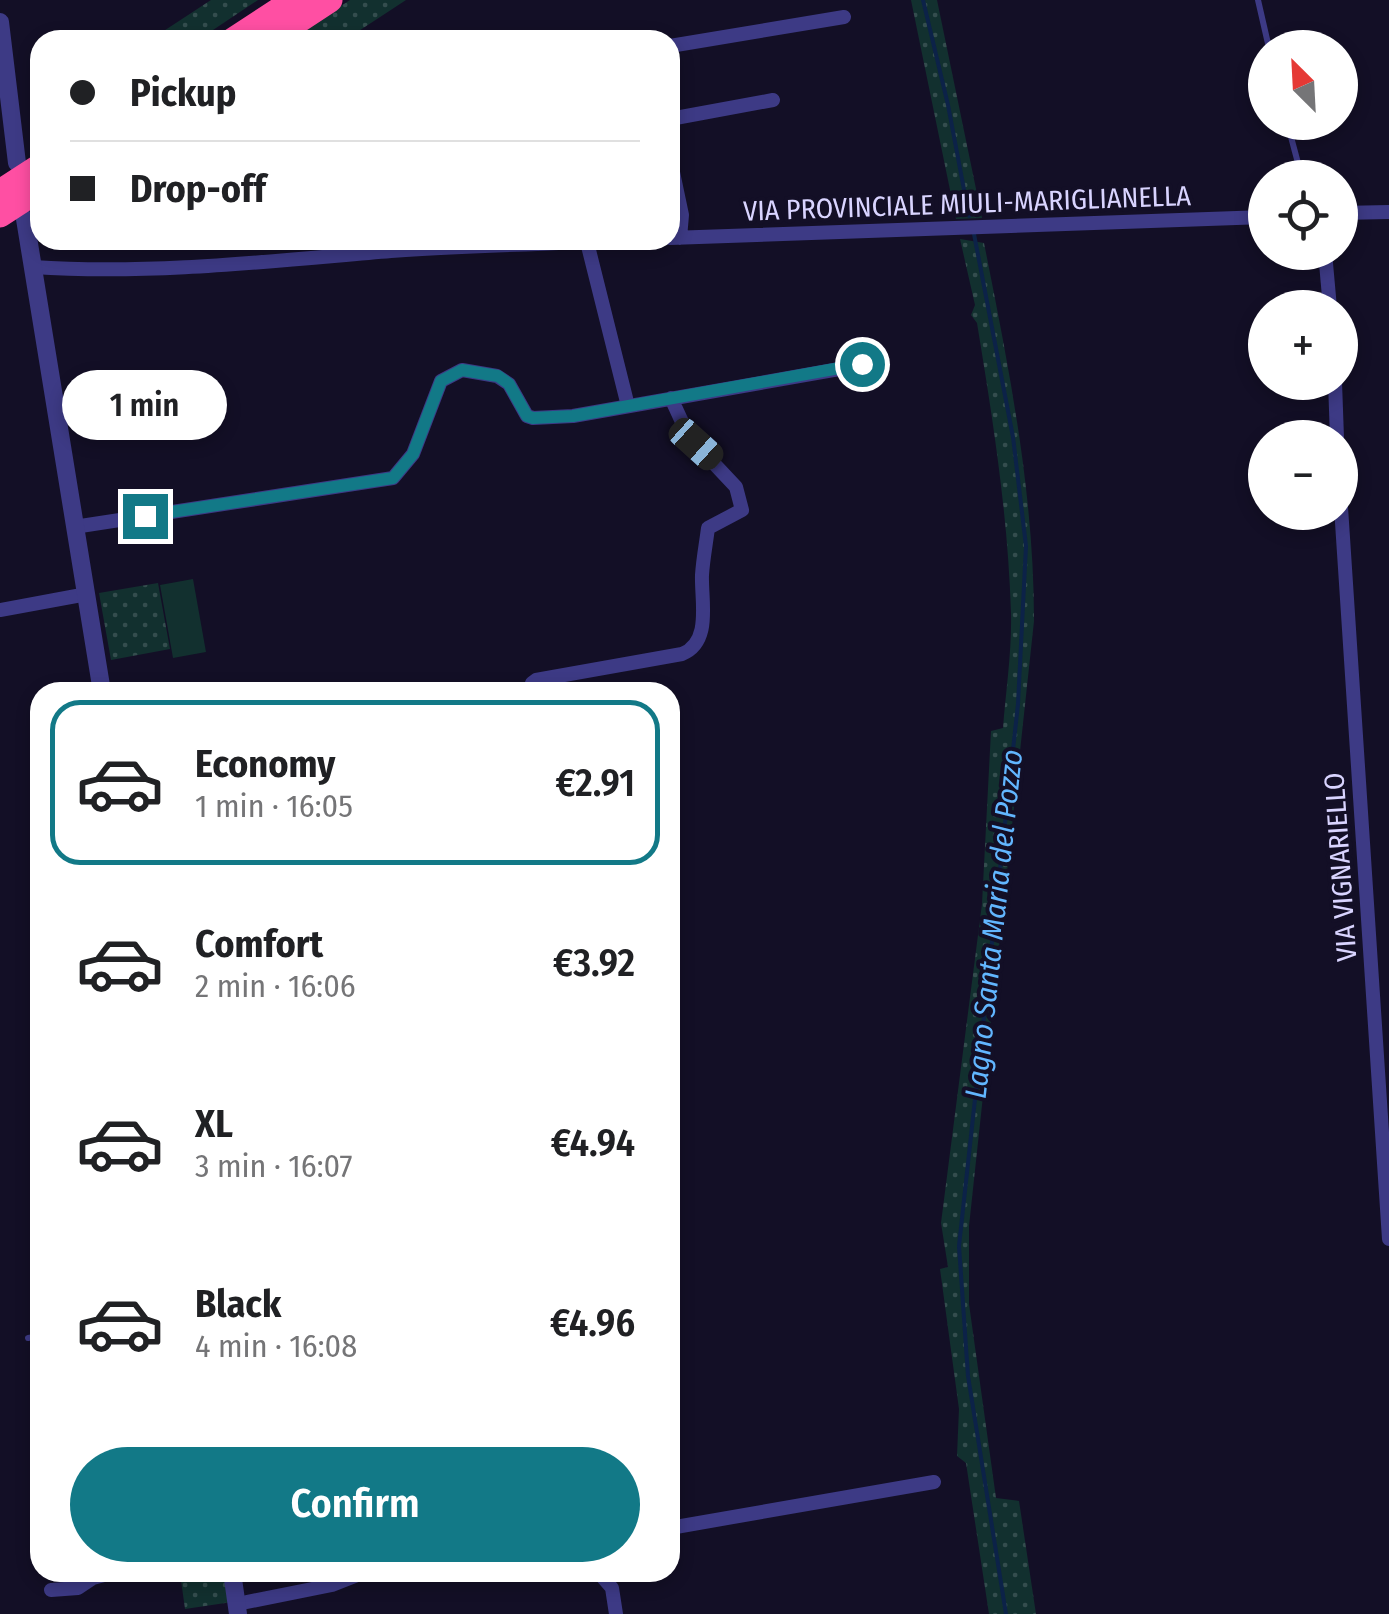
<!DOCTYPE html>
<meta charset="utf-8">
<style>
:root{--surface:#fff;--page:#f2f2f2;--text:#202124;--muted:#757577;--line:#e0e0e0;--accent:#127987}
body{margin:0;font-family:"Fira Sans Condensed",sans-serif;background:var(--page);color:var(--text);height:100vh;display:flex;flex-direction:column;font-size:38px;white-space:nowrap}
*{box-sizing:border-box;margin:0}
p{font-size:32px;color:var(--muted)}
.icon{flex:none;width:55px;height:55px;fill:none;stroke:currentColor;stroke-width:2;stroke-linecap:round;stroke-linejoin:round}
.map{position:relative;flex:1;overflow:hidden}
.side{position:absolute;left:30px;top:682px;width:650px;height:900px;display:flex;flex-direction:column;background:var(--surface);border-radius:30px;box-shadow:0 5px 15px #0003}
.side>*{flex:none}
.hud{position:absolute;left:30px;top:30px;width:650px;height:220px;border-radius:30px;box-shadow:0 5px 15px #0003;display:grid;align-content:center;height:220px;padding:0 40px;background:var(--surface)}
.needle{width:65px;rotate:336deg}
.controls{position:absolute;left:1248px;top:30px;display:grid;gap:20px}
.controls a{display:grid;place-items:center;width:110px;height:110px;border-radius:50%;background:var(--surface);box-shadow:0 5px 15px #0003;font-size:50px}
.end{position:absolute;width:45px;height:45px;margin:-22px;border:12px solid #127987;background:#fff;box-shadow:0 0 0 5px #fff}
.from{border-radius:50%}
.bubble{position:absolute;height:70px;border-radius:35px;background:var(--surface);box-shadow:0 5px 15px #0003;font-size:32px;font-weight:600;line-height:70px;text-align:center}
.car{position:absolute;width:30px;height:60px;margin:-30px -15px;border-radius:12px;box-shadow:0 0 8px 2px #0007;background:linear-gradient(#222 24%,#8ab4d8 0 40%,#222 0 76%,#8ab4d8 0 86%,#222 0)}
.hud b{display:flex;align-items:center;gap:35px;height:95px;font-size:38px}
.hud b+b{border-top:2px solid var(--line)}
.hud i{width:25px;height:25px;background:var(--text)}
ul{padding:18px 0 0;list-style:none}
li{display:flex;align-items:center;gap:30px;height:165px;margin:0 20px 15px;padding:0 20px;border:5px solid transparent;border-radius:30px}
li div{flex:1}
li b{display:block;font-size:38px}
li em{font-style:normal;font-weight:600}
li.selected{border-color:var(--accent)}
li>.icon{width:90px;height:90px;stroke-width:1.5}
.action{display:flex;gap:20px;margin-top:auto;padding:20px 40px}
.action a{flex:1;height:115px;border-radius:60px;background:var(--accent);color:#fff;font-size:40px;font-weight:600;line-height:115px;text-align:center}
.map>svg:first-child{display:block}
.green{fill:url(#green-dots)}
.pitch{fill:#12302f}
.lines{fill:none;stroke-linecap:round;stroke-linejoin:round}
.stream{stroke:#0c2248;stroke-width:4}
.service{stroke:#3d3a85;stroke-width:6}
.minor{stroke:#3d3a85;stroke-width:14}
.tertiary{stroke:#3d3a85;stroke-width:18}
.motorway{stroke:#ff4fa3;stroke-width:25}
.route{stroke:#127987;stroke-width:12}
.labels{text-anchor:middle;stroke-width:8;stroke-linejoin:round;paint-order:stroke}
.street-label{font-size:28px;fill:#d9d4ff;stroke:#130f26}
.water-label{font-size:30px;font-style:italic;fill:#62b6ff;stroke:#130f26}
</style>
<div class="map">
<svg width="1389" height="1614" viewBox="0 0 1389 1614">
<defs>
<pattern id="green-dots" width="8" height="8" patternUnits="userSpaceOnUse" patternTransform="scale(2.5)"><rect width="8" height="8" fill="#12302f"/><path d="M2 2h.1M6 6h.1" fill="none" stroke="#344d4e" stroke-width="1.8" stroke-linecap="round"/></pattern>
</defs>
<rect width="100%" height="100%" fill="#130f26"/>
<path class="green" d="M211,0H258L198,40H150Z
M350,0H406L345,40H289Z
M911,0H937L982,218L956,219Z
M960,239L984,243C1009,368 1034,492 1034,621L969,1226V1304L996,1498L1019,1501L1036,1614H989L966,1463L957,1456L959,1409L940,1269L948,1267L941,1223L982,904L991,731L1003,728C1006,690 1012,651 1011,613C1008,515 993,420 977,323L971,315L975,305Z
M158,583L170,649L111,660L99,593Z
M180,1573H227L232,1602L185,1609Z"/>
<path class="pitch" d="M193,579L206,652L173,658L160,585Z"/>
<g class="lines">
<path class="stream" d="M923,0L948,105L969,216
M974,234L1013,437L1026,546L1018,704L959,1246L968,1376L1006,1614"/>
<path class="service" d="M1258,0L1269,48
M1287,122L1302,178
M28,1338L40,1336"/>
<path class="minor" d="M670,46L844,17
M670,119L773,100
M670,158L682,215L680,238
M1340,213L1389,212
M670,238L1265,217
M587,242L628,406
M1325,252L1330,308
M33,267C152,275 272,261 391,251C472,245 553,244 635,240
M1335,382L1337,438
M1340,492L1389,1239
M74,527L393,478L413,454L441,381L462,370L497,376L509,384L527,416L533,418L573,416L862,365
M0,610L87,594
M530,692L532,683L536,680L682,654C712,642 701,601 702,575C703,559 706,544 708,528L742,510L736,487L689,437L671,398
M670,1528L934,1482
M598,1572L612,1588L616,1614
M51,1590L78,1588L93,1578L115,1572
M237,1604L332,1585L365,1572"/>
<path class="tertiary" d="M0,22L17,163
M25,219L102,692
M232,1572L238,1614"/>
<path class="motorway" d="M233,40L294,0
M269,40L330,0
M0,192L40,166
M0,215L40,189"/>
</g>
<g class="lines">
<path class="route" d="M145,516L393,478L413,454L441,381L462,370L498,376L509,384L527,416L533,418L573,416L862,364"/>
</g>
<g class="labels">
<g class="street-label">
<text transform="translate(967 203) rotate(-2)" y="10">VIA PROVINCIALE MIULI-MARIGLIANELLA</text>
<text transform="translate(1340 867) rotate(-94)" y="10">VIA VIGNARIELLO</text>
</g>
<g class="water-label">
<text transform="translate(994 924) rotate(-84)" y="10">Lagno Santa Maria del Pozzo</text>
</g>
</g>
</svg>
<div class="controls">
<a><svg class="needle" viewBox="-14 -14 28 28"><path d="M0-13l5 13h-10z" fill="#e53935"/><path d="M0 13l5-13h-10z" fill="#757577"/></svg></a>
<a><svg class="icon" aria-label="locate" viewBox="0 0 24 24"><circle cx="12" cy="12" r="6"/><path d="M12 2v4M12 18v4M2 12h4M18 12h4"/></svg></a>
<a>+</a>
<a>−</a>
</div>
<i class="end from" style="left:862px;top:364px"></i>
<i class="end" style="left:145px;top:516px"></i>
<div class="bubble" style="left:62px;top:370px;width:165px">1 min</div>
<i class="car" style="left:696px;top:444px;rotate:132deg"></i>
<div class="hud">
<b><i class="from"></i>Pickup</b>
<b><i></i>Drop-off</b>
</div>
<section class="side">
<ul>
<li class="selected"><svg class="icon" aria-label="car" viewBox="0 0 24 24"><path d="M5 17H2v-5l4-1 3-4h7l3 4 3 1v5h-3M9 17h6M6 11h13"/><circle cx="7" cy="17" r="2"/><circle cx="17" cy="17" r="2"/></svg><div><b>Economy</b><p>1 min · 16:05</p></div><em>€2.91</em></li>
<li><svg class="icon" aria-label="car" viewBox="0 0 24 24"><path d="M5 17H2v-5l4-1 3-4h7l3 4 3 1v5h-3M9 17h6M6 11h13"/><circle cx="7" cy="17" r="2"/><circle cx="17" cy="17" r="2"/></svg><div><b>Comfort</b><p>2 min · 16:06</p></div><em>€3.92</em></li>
<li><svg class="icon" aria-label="car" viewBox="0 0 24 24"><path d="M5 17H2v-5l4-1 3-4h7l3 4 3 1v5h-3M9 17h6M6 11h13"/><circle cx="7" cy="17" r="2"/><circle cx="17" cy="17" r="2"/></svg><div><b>XL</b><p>3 min · 16:07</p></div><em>€4.94</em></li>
<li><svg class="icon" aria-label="car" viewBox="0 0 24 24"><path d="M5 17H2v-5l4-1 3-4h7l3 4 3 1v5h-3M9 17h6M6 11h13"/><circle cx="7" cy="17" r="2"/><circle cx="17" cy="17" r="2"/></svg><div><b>Black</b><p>4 min · 16:08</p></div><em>€4.96</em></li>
</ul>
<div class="action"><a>Confirm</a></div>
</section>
</div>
